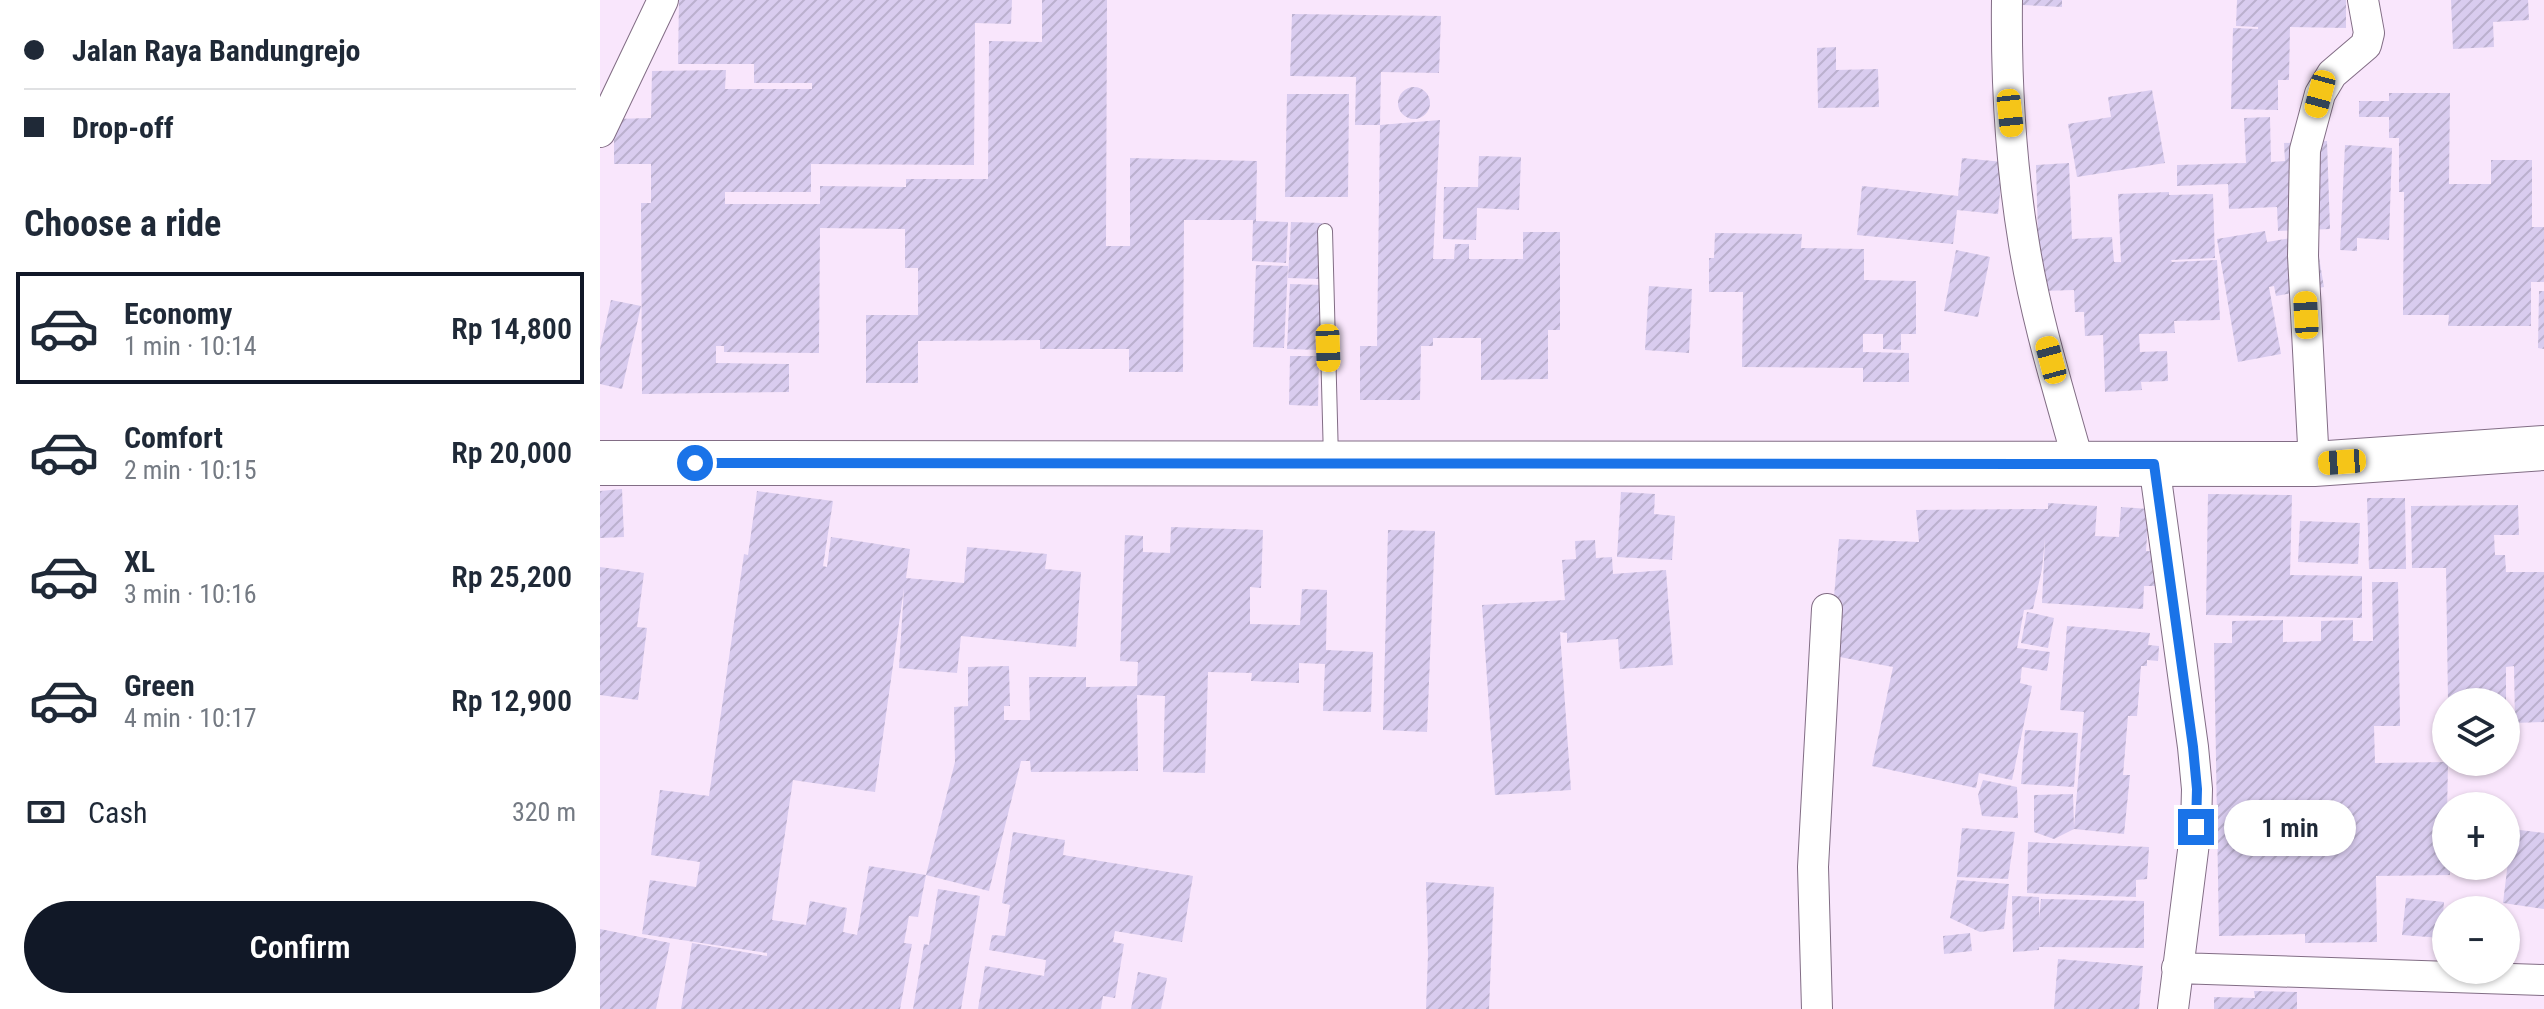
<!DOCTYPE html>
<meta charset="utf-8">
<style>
:root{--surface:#fff;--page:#f2f2f3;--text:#1f2937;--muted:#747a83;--line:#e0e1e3;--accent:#111827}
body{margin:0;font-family:"Roboto Condensed",sans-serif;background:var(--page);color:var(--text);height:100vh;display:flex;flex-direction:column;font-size:30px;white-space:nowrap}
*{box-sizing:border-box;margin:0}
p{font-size:26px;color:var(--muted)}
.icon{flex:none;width:44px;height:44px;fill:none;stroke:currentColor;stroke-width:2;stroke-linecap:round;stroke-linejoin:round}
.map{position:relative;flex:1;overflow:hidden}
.drawer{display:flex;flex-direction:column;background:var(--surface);width:600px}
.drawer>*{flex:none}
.top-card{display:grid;align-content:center;height:176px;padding:0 24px;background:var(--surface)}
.tools{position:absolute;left:1832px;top:688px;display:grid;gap:16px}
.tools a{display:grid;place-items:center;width:88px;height:88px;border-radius:50%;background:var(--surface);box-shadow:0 2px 6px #0004;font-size:40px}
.end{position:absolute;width:36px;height:36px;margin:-18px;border:10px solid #1a73e8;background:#fff;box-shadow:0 0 0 4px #fff}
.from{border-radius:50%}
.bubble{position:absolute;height:56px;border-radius:28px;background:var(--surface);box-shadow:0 2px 6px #0004;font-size:26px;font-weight:600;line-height:56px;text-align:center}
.car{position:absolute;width:24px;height:48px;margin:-24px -12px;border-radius:10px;box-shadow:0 0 6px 2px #0007;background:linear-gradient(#f5c518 24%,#345 0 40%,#f5c518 0 76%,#345 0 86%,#f5c518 0)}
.top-card b{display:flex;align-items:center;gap:28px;height:76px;font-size:30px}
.top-card b+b{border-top:2px solid var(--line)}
.top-card i{width:20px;height:20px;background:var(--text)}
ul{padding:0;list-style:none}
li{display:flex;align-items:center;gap:24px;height:112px;margin:0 16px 12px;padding:0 8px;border:4px solid transparent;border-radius:0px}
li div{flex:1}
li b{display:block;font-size:30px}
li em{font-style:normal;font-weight:600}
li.current{border-color:var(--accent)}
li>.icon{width:72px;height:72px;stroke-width:1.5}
h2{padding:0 24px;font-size:36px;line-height:96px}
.pay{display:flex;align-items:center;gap:20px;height:88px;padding:0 24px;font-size:30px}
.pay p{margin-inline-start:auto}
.action{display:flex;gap:16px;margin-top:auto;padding:16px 24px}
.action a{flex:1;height:92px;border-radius:48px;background:var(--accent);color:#fff;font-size:32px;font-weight:600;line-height:92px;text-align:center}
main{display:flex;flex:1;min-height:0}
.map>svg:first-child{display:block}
.building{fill:url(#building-hatch)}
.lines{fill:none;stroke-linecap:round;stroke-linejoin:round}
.lane-casing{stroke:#826d85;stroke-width:16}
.street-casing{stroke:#826d85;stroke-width:32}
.primary-casing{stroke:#826d85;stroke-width:46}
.lane{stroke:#fff;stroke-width:14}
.street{stroke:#fff;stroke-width:30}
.primary{stroke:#fff;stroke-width:44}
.route{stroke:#1a73e8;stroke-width:10}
</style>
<main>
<section class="drawer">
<div class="top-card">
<b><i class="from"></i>Jalan Raya Bandungrejo</b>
<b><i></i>Drop-off</b>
</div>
<h2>Choose a ride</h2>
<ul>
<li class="current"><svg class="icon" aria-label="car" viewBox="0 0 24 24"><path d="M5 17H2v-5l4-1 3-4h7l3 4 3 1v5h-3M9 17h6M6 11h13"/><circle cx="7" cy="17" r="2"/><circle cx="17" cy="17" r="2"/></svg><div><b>Economy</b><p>1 min · 10:14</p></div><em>Rp 14,800</em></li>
<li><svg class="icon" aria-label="car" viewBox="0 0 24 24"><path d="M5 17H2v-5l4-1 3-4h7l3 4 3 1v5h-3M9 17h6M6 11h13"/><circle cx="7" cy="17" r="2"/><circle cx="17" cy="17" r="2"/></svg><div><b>Comfort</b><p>2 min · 10:15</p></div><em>Rp 20,000</em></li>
<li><svg class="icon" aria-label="car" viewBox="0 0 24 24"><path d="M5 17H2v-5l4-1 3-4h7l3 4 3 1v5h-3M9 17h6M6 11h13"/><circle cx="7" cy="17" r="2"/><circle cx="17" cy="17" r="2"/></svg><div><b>XL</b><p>3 min · 10:16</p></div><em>Rp 25,200</em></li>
<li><svg class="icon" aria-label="car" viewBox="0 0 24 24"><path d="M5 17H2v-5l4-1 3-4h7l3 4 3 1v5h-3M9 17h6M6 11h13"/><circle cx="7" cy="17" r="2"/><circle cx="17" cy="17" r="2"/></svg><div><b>Green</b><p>4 min · 10:17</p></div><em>Rp 12,900</em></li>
</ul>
<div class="pay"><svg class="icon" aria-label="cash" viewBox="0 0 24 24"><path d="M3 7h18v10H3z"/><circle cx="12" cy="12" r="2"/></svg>Cash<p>320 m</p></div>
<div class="action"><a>Confirm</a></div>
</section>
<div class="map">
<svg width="1944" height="1009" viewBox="0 0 1944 1009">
<defs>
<pattern id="building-hatch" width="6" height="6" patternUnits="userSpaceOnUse" patternTransform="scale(2)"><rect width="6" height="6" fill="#d9ccef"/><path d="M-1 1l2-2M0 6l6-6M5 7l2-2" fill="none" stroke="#bbb0ce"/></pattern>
</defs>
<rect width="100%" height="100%" fill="#f9e6fc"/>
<path class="building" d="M79,0H412L411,24L375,23L374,165L211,164V192H125V204H220V186L306,187V179H388L389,41L442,42V0H507L506,246H530V158L657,161L656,221L688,222L686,263L652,261L653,220H584L583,372H529V349H440V340L318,341V383H266V315H318V268H305V229L220,228L219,353L124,352V346H116V363L189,364V392L42,394L41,203H51V164H14V119L51,118L52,71L126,70L125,89H212V83H154V64H78Z
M1422,0H1462V7L1422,5Z
M1637,0H1746V28L1690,27L1689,80H1678V110L1631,109L1633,28L1658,29V27L1636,26Z
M1851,0H1928L1929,20L1893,22L1894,47L1853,49Z
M692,14L841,16L839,73L781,72L780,125L840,120L833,259H854L855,244H869V259H923V232H960V330H948V379L881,380V338H833V346H821L820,400H760V346H777L780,125H755L756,77L690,76Z
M1236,47V70L1278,69L1279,107L1218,108L1217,48Z
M798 103a16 16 0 1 1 32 0a16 16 0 1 1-32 0Z
M1552,90L1565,163L1477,177L1468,124L1511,117L1508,97Z
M1789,93H1850L1849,184H1891V160H1932V227H1944V282H1931V326H1848L1849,315H1803L1804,192H1799V138H1789V117H1759V101H1789Z
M687,94H749L748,197H685Z
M1670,117L1671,162L1685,161L1684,143L1727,141L1730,229L1678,231L1677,207L1629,209L1628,184L1577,186V165L1646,163L1644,118Z
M1745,145L1792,148L1789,240L1757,238V251L1740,250Z
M879,156L921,157L919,210L877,208L876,240L843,239L844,187H878Z
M1362,158L1403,162L1398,214L1357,210L1353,244L1257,235L1262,186L1358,196Z
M1469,163L1472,239L1512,237L1514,262H1521L1518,194L1569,192V195L1613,194L1615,258L1571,260L1572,262L1617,260L1620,320L1574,321L1575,333L1539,334L1540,352L1567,351L1568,381L1541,382L1542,390L1505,392L1503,335L1485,336L1484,312H1475L1474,290L1442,291L1439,272L1436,165Z
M691,222L722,223L720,279L688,278Z
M1665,231L1667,242L1715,234L1724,287L1676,296L1674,286L1669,287L1681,354L1638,362L1617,239Z
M1115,233L1202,234L1201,248L1264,249V280L1316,281V334H1301V350L1283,349V334H1263V352L1309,353V382H1263V368L1142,367L1143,292H1109V258H1114Z
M1356,250L1390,257L1378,317L1344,311Z
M656,265L688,266L684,348L653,347Z
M690,284L722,285L719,350L687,349Z
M1049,286L1092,289L1089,353L1045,350Z
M1939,291H1944V349L1938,348Z
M11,300L41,306L22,389L0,384V349Z
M690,356H719L718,406L689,405Z
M22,489L24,537L0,538V491Z
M157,491L233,501L223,566L227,567L231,537L310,549L306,578L364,583L367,547L447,554L445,569L481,572L476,647L361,636L357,673L299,668L304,588L275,792L193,780L172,920L206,925L210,901L247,908L243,932L257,935L269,866L326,875L355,762L354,707L368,706V667L409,666L410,706H404V720H430L429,677H486V687L537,686L538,662L520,661L525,535L543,536V552L570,553L571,527L663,530L661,588L650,587V624L700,625L702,589L727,590L726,650L773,652L771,712L723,711L725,664L699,663V683L651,681L652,673L608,672L605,773L563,772L565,696L537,695L538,771L431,772L430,761H421L389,891L326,875L318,917L309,916L304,943L312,944L300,1009H81L92,943L167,956V953L42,934L50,880L96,887L100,862L51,855L60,790L109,796L144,554L148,555Z
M1021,492L1055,494L1054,514L1075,516L1072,560L1017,557Z
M1608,494L1692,495L1690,575L1762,576V618L1606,615Z
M1767,498H1805L1806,569H1769Z
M1448,503L1497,506L1495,536L1519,537L1521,507L1549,509L1546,551L1561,552L1558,586H1544L1543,609L1442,603L1445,538L1442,569L1433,609L1424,610L1417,648L1450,652L1447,671L1422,667L1420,683L1432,686L1412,780L1379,773L1376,788L1272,766L1293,667L1229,655L1239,539L1319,542L1316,510L1448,509Z
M1918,505L1919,535H1894L1895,555H1905L1906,572H1944V722L1915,723L1914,666L1906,667V702H1848L1846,568H1812L1811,506Z
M1700,521L1760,523L1758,564L1698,562Z
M788,530L835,531L827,732L783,730Z
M995,540L996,558L1012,557L1013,574L1066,570L1073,665L1020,669L1018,639L967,643V633L960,632L971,790L895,795L882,605L965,600L962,560L976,559L975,541Z
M0,567L44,573L37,627L47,628L38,700L0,695Z
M1772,582H1798L1800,726H1774L1775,763L1848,762L1846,866H1850V875L1776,876L1777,942L1705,943V934L1619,936L1614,643H1632V621L1683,620V642L1721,641V621L1753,620V641H1773Z
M1427,612L1454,618L1448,648L1421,643Z
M1467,626L1550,633L1548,645L1559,646L1558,661L1547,660V666H1541L1537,716H1528L1523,775H1530L1524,834L1474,829L1454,839L1434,832V795L1473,794L1474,827L1484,712L1460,710Z
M1425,730L1478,733L1474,787L1421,784Z
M1383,780L1417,787L1418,818L1382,816L1378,795Z
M1362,828L1415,832L1408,879L1357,877Z
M1912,829L1944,833V909L1903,903Z
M413,832L465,840L463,855L593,876L582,942L515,931L513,942L524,944L515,998L503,996L501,1009H378L385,966L444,976L446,960L389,950L392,935L405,936L410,905L402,903Z
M1428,842L1549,847L1547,879L1536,880V897L1427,893Z
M1357,880L1409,884L1404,929L1380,932L1350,918Z
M826,882L894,887L889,1009H826L828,954Z
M338,889L380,896L361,1009H313L324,944L329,945Z
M1412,896L1439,897V919L1441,899L1544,901V948L1439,947V950L1413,952Z
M1806,898L1844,902L1841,938L1802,935Z
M0,929L70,943L56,1009H0Z
M1370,933L1372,951L1344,954L1343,936Z
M1458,959L1543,966L1539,1009H1454Z
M538,972L567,978L561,1009H531Z
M1654,991L1697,992V1009H1614V997L1655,998Z"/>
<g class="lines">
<g class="lane-casing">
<path id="lane" d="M725,231L731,459"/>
</g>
<g class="street-casing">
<path id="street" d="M1407,0C1406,80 1411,166 1424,244C1436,319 1459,392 1479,464
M0,132L63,0
M1554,464L1593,747L1597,789L1596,827L1573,1009
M1714,464L1703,256L1705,150L1720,94L1732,74L1766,45L1769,33L1763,0
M1577,968L1944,980
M1217,1009L1213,867L1227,609"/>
</g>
<g class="primary-casing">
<path id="primary" d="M0,463L1714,464L1944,448"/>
</g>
<use href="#lane" class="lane"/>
<use href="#street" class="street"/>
<use href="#primary" class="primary"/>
</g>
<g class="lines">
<path class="route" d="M95,463L1554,464L1593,747L1597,789L1596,827"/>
</g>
</svg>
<div class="tools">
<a><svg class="icon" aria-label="layers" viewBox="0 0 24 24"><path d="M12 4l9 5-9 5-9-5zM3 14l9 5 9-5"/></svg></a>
<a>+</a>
<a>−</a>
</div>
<i class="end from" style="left:95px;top:463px"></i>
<i class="end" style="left:1596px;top:827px"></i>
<div class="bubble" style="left:1624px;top:800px;width:132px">1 min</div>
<i class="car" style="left:1720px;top:94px;rotate:195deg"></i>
<i class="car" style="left:1410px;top:113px;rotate:174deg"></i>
<i class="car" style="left:1706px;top:315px;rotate:357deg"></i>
<i class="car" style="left:728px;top:348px;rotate:178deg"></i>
<i class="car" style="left:1451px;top:360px;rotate:345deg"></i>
<i class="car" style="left:1742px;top:462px;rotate:266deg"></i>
</div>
</main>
